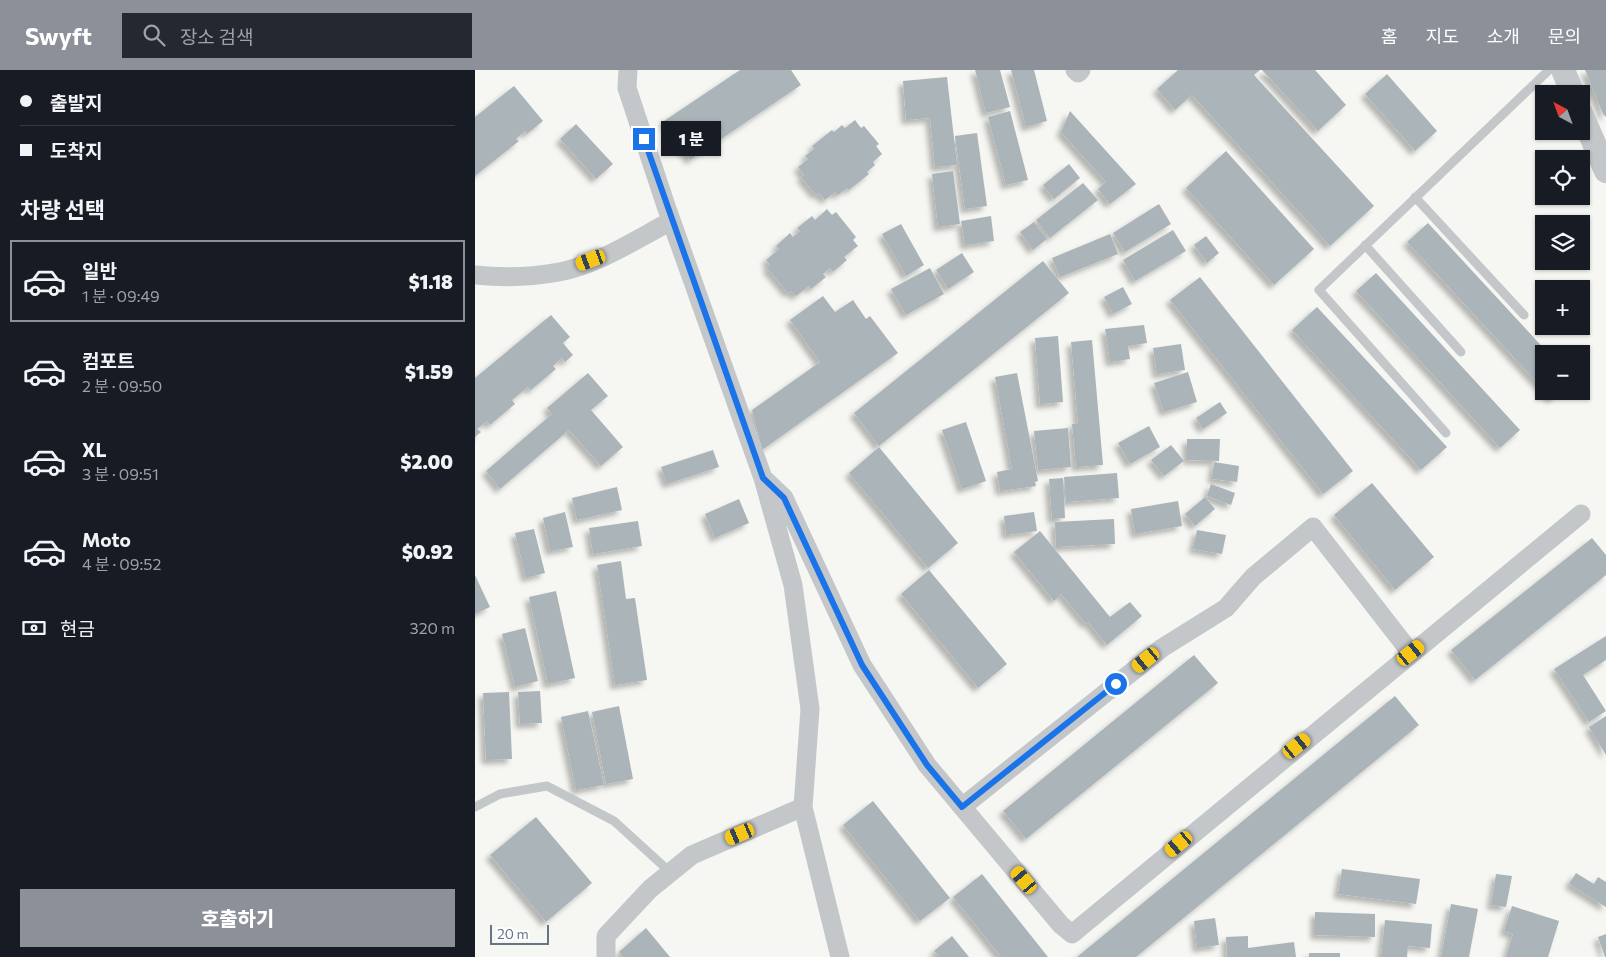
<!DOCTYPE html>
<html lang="ko">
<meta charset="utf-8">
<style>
:root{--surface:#171b24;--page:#242831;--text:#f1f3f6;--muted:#9ea1a6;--line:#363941;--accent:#8c9099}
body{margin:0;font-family:Commissioner,"Noto Sans KR",sans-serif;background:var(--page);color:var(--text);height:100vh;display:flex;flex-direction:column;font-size:19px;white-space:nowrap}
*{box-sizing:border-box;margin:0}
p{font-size:16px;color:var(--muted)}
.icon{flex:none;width:28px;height:28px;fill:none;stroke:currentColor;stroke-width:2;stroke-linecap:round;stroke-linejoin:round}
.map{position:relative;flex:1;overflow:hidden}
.side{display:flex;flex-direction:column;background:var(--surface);width:475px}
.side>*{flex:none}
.hud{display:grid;align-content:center;height:110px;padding:0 20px;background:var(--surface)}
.needle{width:32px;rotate:319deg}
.tools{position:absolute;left:1060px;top:15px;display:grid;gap:10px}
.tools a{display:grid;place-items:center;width:55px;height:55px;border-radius:0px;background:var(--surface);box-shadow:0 1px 4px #0004;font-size:25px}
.scale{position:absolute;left:15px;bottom:12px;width:59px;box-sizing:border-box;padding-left:5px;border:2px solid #647684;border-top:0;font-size:14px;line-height:18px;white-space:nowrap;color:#647684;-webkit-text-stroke:4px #fff;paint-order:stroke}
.end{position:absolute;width:22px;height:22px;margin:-11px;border:6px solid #1a73e8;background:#fff;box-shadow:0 0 0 2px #fff}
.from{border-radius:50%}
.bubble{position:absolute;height:35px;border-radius:0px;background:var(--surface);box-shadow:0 1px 4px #0004;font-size:16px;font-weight:800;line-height:35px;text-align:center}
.car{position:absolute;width:15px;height:30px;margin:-15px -8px;border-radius:6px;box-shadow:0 0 4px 1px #0007;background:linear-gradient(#f5c518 24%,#345 0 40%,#f5c518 0 76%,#345 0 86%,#f5c518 0)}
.hud b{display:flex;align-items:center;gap:18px;height:48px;font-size:19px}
.hud b+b{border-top:1px solid var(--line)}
.hud i{width:12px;height:12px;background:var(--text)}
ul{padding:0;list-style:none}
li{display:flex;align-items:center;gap:15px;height:82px;margin:0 10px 8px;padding:0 10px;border:2px solid transparent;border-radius:0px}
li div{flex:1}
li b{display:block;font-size:19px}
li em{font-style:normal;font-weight:800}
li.on{border-color:var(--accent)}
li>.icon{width:45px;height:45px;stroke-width:1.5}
h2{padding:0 20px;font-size:22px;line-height:60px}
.pay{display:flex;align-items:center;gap:12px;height:55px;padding:0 20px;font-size:19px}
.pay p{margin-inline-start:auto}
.cta{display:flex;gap:10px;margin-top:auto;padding:10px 20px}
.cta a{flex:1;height:58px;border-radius:0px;background:var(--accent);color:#fff;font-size:20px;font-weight:800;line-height:58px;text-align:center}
header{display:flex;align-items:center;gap:30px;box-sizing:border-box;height:70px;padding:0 25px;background:var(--accent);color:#fff}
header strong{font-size:24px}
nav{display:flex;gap:28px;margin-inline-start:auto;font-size:18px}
.search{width:350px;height:45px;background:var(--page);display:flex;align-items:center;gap:12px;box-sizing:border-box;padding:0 18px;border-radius:0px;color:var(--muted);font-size:19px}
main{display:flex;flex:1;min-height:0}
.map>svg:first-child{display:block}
.building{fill:#abb4b9;filter:url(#shadow)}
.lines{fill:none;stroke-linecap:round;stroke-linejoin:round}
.service{stroke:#c3c7ca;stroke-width:9}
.minor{stroke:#c3c7ca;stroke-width:19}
.tertiary{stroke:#c3c7ca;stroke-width:24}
.route{stroke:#1a73e8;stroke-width:6}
</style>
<header>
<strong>Swyft</strong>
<div class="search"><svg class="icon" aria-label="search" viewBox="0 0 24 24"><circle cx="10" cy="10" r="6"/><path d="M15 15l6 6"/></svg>장소 검색</div>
<nav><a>홈</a><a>지도</a><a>소개</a><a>문의</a></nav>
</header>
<main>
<section class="side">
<div class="hud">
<b><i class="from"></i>출발지</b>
<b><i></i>도착지</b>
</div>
<h2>차량 선택</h2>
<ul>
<li class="on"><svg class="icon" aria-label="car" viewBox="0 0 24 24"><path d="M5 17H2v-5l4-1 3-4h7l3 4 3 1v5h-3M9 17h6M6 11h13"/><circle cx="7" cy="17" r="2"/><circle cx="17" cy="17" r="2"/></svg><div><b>일반</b><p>1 분 · 09:49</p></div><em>$1.18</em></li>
<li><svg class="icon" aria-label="car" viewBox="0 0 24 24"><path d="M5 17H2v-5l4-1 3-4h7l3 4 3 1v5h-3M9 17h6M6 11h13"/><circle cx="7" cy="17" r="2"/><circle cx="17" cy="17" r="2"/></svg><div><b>컴포트</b><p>2 분 · 09:50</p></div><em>$1.59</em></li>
<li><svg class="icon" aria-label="car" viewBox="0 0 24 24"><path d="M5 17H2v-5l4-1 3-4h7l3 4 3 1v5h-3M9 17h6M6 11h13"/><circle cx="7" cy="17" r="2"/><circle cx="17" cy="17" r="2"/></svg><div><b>XL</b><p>3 분 · 09:51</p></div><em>$2.00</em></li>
<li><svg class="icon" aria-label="car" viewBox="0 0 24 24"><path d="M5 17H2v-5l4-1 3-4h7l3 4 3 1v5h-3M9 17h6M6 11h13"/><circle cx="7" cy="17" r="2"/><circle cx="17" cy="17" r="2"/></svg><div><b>Moto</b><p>4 분 · 09:52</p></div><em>$0.92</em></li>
</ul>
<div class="pay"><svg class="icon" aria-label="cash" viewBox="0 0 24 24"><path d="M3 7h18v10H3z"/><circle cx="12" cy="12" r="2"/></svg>현금<p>320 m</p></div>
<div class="cta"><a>호출하기</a></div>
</section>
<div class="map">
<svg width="1131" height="887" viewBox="0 0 1131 887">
<defs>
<filter id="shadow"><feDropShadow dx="-4.5" dy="4.5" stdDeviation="2.5" flood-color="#0004"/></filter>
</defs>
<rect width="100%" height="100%" fill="#f6f6f2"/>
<path class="building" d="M265,0H316L326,15L215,90L189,51Z
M500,0H525L535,37L511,43Z
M536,0H559L572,51L551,57Z
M703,0H785L779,5L899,136L855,176L717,25L700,40L682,19Z
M787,0H840L871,35L843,61Z
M1110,0H1131V47L1128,44Z
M912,4L962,61L940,81L890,24Z
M472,7L482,95L460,97L455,48L431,50L428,11Z
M39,16L68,51L52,64L50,61L41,69L44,71L0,106V47Z
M535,41L553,110L531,115L513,47Z
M595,41L661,114L635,134L623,119L631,112L586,62Z
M380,50L386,58L389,56L404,74L401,76L407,84L398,92L400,95L392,102L394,104L374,120L372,118L363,125L360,122L350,130L344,123L341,125L326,107L329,105L323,97L333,89L330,86L339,79L337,76L357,60L359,62L367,55L370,58Z
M101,54L138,94L121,109L85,69Z
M502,63L512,136L490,139L480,66Z
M751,81L839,179L799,215L711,118Z
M594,94L605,108L579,129L568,115Z
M478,101L485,154L463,157L457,104Z
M608,113L623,130L575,168L561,150Z
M684,134L696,154L650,182L638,163Z
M352,139L357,145L361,142L381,167L378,170L383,176L369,187L372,190L358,202L355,198L348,204L351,207L336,219L334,216L321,226L316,221L313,223L292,198L295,195L291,190L304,179L301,176L315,163L318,167L325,161L322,158L337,146L340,150Z
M516,146L519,171L490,175L486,151Z
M559,152L572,169L558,180L545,162Z
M953,153L1074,284H1069V320L932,172Z
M426,154L449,195L431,206L407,164Z
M698,160L711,181L660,211L648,190Z
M635,164L643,184L585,207L577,188Z
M731,166L744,183L732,193L719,175Z
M487,183L499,202L473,219L461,200Z
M568,191L594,223L404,376L379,343Z
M455,198L469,224L431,245L416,219Z
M901,203L1045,360L1025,378L881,221Z
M725,207L878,401L848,424L695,230Z
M648,217L657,234L638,244L629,227Z
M348,226L360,242L378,230L391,249L395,246L423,283L287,380L277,340L345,292L315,250Z
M842,237L972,377L946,400L817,260Z
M76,245L95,267L88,273L98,285L90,292L87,288L78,296L81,299L56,320L53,317L37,330L40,334L15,355L12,351L2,359L6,362L0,367V308Z
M669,255L672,273L653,276L655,289L635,292L630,259Z
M583,266L588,332L565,334L560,268Z
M617,270L628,395L601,397L597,354L603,353L596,272Z
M706,274L710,300L682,304L678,278Z
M713,302L722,332L689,342L679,313Z
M113,303L133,326L116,340L148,377L126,396L94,360L25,419L11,401L77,344L72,338Z
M542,303L563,411L560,412L561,416L525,421L522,402L537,399L520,307Z
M1070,321H1085L1077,329Z
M745,332L752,343L728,359L721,348Z
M491,352L511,411L487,419L467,360Z
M674,356L685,377L655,394L643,373Z
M593,358L596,397L563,400L559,361Z
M712,369H745L744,391L712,390Z
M696,375L709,391L689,406L676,390Z
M404,377L483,473L453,498L374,403Z
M238,380L244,397L192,414L186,397Z
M739,392L764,396L762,412L737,409Z
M642,403L644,428L591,432L589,407Z
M588,408L590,448L577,449L574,409Z
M897,413L959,487L920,520L859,445Z
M736,414L760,423L756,435L732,426Z
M142,417L147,440L102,450L97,428Z
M730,427L740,439L720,456L710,444Z
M264,429L274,453L240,468L230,444Z
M703,431L707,456L660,464L656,439Z
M90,442L98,477L75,481L68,448Z
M559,442L562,461L531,465L529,446Z
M639,449L640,474L581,477L580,452Z
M163,451L167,476L118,484L114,458Z
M59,459L70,503L51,508L40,463Z
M722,460L751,465L747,484L718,479Z
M565,461L635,547L655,532L667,546L632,575L613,552L611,554L586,524L579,531L539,482Z
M1117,468L1131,485V505L1000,610L976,580Z
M146,491L151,529L160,528L172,610L140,615L122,495Z
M454,500L532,594L503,618L426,524Z
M0,505L15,537L0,544Z
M81,521L100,608L73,614L54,527Z
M50,558L63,611L40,617L27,564Z
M1131,566V590L1108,605L1131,641L1114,652L1079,599Z
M719,585L743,613L551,769L528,741Z
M65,621L67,653L45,654L43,622Z
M34,622L37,689L11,690L8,623Z
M920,626L944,655L661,887H602Z
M144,636L158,709L131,714L117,642Z
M113,641L129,715L101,720L86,647Z
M1131,646V685L1114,657Z
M398,731L475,828L445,851L368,755Z
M61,747L117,813L71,852L15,785Z
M867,799L945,809L941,834L863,824Z
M1101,803L1119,814L1123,807L1131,812V837L1094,814Z
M507,804L573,887H526L478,827Z
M1021,804L1037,806L1031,837L1016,835Z
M976,834L1003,839L994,887H966Z
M1037,836L1084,851L1073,887H1031L1038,864L1029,861Z
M840,842L900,844V867L840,865Z
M740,848L744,875L722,878L719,851Z
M910,850L957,854L955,878L933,876L932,887H906Z
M171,858L195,887H148L144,882Z
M1131,864V887H1130L1123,867Z
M477,866L494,887H465L459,881Z
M773,866V878L819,872L821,887H752L751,867Z
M834,883H865V887H834Z"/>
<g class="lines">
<path class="service" d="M940,127L1049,245
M890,175L986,282
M971,363L844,220L1074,0
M0,737L25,724L72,716L139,751L195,802"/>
<path class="minor" d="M153,0L152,18L191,136L288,408L318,515L335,639L328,737L365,887
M600,0L603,3L606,0
M0,205C27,208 57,207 84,202C122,195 162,169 196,151
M288,408L309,428L387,595L452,695L586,855L597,864L1106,444
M487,737L687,578L751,538L778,507L838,457L936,583
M131,887V866L175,819L217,785L328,737"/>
<path class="tertiary" d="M1088,0L1098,24
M1106,43L1131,101"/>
</g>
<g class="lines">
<path class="route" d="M169,69L288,408L309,428L387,595L452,695L487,737L641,614"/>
</g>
</svg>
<div class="tools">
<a><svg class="needle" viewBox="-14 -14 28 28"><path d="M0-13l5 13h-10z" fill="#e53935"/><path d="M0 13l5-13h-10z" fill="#9ea1a6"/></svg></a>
<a><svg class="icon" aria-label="locate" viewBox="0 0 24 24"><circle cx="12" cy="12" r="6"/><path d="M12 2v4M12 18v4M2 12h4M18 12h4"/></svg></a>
<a><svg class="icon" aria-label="layers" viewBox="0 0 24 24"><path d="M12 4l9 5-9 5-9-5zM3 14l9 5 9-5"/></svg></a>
<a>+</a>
<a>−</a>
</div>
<div class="scale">20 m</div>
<i class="end from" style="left:641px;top:614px"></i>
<i class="end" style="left:169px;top:69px"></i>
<div class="bubble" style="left:186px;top:51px;width:60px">1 분</div>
<i class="car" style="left:116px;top:190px;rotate:250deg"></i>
<i class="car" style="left:936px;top:583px;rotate:51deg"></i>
<i class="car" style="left:671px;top:590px;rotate:231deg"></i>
<i class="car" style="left:822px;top:676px;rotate:51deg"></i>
<i class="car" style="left:265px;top:764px;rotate:247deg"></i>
<i class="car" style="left:704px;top:774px;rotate:230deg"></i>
<i class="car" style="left:549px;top:810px;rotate:320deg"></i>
</div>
</main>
